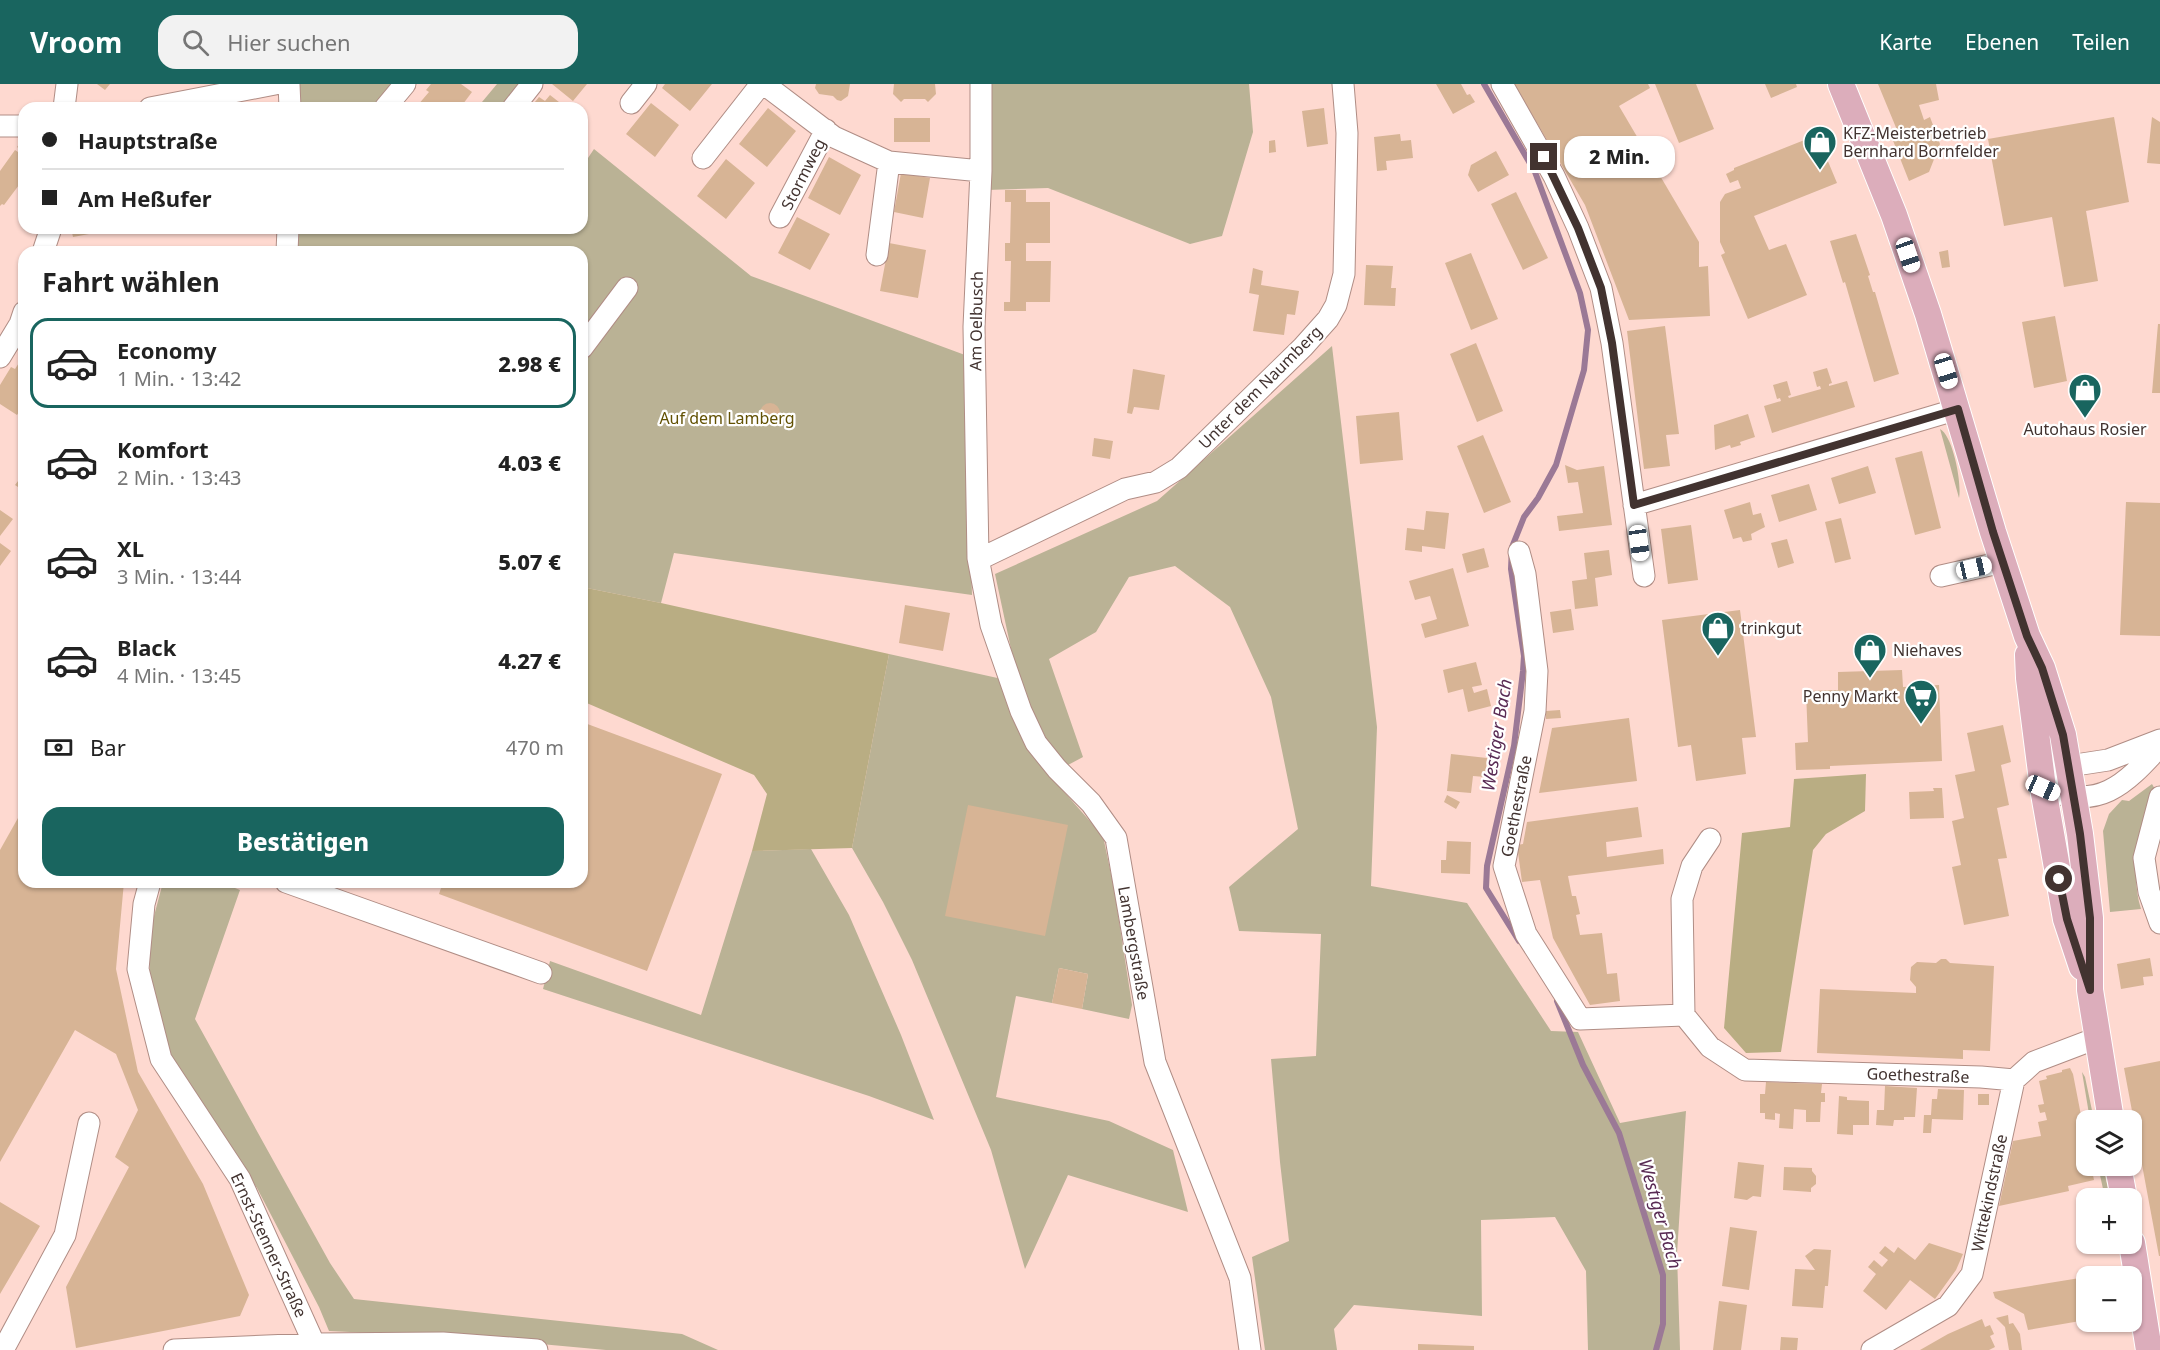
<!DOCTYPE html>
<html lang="de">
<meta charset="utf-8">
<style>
:root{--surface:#fff;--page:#f2f2f2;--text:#222;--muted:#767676;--line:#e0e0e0;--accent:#19655f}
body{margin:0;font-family:"Noto Sans",sans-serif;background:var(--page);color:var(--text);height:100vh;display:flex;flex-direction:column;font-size:22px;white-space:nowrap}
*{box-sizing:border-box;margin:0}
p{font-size:20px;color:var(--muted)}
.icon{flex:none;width:33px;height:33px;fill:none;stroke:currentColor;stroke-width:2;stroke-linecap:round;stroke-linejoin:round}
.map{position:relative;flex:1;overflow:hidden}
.details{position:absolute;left:18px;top:162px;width:570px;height:642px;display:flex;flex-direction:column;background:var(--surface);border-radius:18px;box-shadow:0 2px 4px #0004}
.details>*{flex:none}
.top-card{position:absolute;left:18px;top:18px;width:570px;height:132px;border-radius:18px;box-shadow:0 2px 4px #0004;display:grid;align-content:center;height:132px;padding:0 24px;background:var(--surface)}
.fabs{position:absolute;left:2076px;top:1026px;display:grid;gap:12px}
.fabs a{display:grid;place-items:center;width:66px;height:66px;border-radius:12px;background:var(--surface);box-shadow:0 2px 4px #0004;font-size:30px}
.end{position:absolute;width:27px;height:27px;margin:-14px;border:8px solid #423330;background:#fff;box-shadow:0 0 0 3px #fff}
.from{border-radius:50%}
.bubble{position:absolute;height:42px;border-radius:18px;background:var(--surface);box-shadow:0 2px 4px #0004;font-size:20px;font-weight:800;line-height:42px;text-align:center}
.car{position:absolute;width:18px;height:36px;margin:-18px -9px;border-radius:8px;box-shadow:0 0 4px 2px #0007;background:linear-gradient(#fff 24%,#345 0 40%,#fff 0 76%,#345 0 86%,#fff 0)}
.top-card b{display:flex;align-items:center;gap:21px;height:57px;font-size:22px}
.top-card b+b{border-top:2px solid var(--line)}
.top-card i{width:15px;height:15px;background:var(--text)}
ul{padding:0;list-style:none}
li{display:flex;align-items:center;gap:18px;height:90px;margin:0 12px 9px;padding:0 12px;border:3px solid transparent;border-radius:18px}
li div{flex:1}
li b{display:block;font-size:22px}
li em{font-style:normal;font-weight:800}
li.selected{border-color:var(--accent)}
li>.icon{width:54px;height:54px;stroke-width:1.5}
h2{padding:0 24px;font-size:27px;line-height:72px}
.pay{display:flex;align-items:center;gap:15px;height:66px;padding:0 24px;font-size:22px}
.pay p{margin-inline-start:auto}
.action{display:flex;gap:12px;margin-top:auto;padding:12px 24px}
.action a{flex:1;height:69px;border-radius:18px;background:var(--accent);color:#fff;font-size:24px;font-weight:800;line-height:69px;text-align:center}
header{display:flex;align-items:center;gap:36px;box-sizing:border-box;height:84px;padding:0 30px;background:var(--accent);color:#fff}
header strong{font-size:28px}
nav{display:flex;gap:33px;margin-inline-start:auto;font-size:21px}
.search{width:420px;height:54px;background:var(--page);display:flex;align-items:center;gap:15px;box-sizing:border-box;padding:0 21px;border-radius:18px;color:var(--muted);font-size:22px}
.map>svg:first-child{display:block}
.green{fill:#bab295}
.forest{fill:#b9ad83}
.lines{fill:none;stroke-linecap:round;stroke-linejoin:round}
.stream{stroke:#9b7996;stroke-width:6}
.building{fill:#d7b495}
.minor-casing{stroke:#b08d85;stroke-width:23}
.major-casing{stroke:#fff;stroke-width:28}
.minor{stroke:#fff;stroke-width:21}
.major{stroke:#dcadbb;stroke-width:26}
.route{stroke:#423330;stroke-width:8}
.labels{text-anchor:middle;stroke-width:4.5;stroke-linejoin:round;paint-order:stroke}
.poi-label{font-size:16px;fill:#423330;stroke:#fff;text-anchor:start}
.street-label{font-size:16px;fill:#423330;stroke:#fff}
.park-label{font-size:16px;fill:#625103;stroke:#fff}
.water-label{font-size:18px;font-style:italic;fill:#592b54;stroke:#fff}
</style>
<header>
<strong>Vroom</strong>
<div class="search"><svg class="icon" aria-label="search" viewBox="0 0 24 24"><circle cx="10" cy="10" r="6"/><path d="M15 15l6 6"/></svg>Hier suchen</div>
<nav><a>Karte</a><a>Ebenen</a><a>Teilen</a></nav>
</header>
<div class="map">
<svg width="2160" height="1266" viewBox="0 0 2160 1266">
<rect width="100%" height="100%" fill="#fed9d0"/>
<path class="green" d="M297,0H398L378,24H296Z
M497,0H525L505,24H477Z
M987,0H1249L1253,48L1222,152L1190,160L1048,104L987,106Z
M594,65L751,192L965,271L972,511L674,469L661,519L582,503V168H292L293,144H582V83Z
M1332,262L1377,643L1371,802L1467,819L1551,947L1578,948L1620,1039L1686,1027L1677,1170L1680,1266H1588L1586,1187L1555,1133L1481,1136L1482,1232L1354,1221L1334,1245L1337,1266H1265L1252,1173L1289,1157L1280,1078L1271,975L1316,972L1321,850L1239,847L1229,803L1298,745L1271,613L1230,523L1175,482L1129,493L1096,548L1049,575L1083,673L1068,681L1049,661L1017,593L995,490L1157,417Z
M1940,345C1953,352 1962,399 1959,414Z
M889,570L1002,595L1029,668L1103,752L1114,804L1132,921L1129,935L1082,925L1088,890L1059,884L1052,919L1016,912L996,1013L1109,1037L1173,1066L1188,1128L1068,1091L1025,1185L991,1066L952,972L912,876L883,818L852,764Z
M2152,700L2156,707C2145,747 2128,784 2141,825L2110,828L2103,747L2109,730L2122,716L2129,717Z
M811,765L849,831L901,951L934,1036L869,1012L543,905L550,877L701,931L752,767Z
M163,798H220L240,806L195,935L330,1179L354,1215L682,1250L718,1266H606L474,1254L329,1247L319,1223L257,1104L169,978L150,898L149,851Z
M2082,988L2085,993L2094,1036H2090Z
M2098,1082H2103L2110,1114H2105Z"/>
<path class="forest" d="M582,503L661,519L889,570L852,764L752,767L767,710L754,691L582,617Z
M1866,690L1865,727L1826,750L1813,766L1781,968L1746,969L1724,944L1742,749L1790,743L1794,695Z"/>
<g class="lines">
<path class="stream" d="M1484,0L1535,88L1580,209L1588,246L1584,286L1556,381L1538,414L1524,433L1512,463L1511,485L1524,572L1523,587L1514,662L1487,782L1486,804L1519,857
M1557,917L1583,981L1619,1049L1663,1191V1240L1656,1266"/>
</g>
<path class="building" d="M97,0H110L105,6Z
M431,0H461L472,8L460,24H419L417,22L429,8L426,6Z
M552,0H587L573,17Z
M665,0H712L690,27L662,4Z
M816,0H850L848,12L841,17L837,16L833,12L819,10L815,4Z
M894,0H935L936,10L928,18L925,15H904L901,18L893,10Z
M1436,0H1461L1467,11L1470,10L1475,18L1453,30Z
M1514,0H1648L1650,4L1619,22L1699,158V183L1708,182L1710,232L1629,236L1585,121Z
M1655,0H1696L1714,45L1679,59Z
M1765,0H1796L1797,3L1771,14Z
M1878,0H1936L1939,16L1919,21L1924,36L1930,33L1940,60L1929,88L1909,97L1890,49L1897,46Z
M550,11L564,22L563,24H530L539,13L545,17Z
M235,17L244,24H229Z
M651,19L679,41L655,73L626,50Z
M768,24L796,47L767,83L739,60Z
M1324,24L1328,60L1307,63L1302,27Z
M2114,33L2129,118L2086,127L2098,197L2064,203L2052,133L2004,142L1988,55Z
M2152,33L2160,38V80L2147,79Z
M894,34H930V58H894Z
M1400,50L1401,57L1411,56L1413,74L1386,77L1387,86L1377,87L1374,53Z
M1817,51L1837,99L1754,132L1769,166L1786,160L1807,211L1748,235L1721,171L1725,169L1720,158V118L1725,110L1741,104L1738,96L1730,99L1726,90L1734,86V84Z
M22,56L24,58V68L17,63Z
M1275,56L1276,68L1269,69V57Z
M15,66L24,72V99L22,102L19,101L4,121L2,120L0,122V87Z
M1496,67L1509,91L1478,108L1468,91L1471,81Z
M829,73L861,91L840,131L808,114Z
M726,75L755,99L726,135L697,112Z
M901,89L930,94L923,134L894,128Z
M1005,106H1026V118H1050V159H1026V177H1051L1050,218H1026V227H1004V218H1010L1011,177H1005V159H1010L1011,118H1005Z
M1516,108L1548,174L1523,186L1491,120Z
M797,133L830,150L810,186L778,169Z
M71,144H88L89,150L73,153Z
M1856,150L1870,191L1868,192L1873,208H1875L1899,290L1874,298L1845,198L1843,199L1830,157Z
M889,159L926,166L918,214L880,207Z
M1948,166L1950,183L1942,184L1939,168Z
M1471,169L1498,235L1471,246L1445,179Z
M1366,181L1393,182L1391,204H1396L1395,222L1364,221Z
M1253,184L1263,187L1261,201L1299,207L1295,231L1287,230L1284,251L1253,247L1259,211L1249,209Z
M2055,232L2067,297L2034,304L2022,238Z
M2158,240H2160V309H2152Z
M1665,242L1679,350L1666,351L1670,382L1644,385L1627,247Z
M1476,259L1503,327L1477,338L1450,270Z
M24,271V320L17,331L0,320V301L11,283L15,285Z
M1827,284L1832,299L1829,300V302L1847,297L1855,323L1772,349L1764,322L1781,317L1780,314L1777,315L1773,301L1787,297L1791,311L1788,312L1789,314L1821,305L1820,302L1817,303L1813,288Z
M1133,285L1165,291L1159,326L1134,323L1132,330L1127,329Z
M760 329a10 10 0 1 1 20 0a10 10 0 1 1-20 0Z
M1399,328L1403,376L1360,380L1356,332Z
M1748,330L1755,353L1740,358L1741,361L1731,364L1730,361L1715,366L1714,341Z
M1483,351L1511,418L1484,429L1457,362Z
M1094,354L1113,357L1110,375L1092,372Z
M1922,367L1941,444L1915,451L1895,374Z
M1565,381L1577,386L1604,382L1612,441L1559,447L1557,432L1583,429L1578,398L1568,399Z
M1868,382L1876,409L1839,420L1831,394Z
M24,389V407L15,401Z
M1809,400L1817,426L1779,438L1771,411Z
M1750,418L1753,431L1761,429L1765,443L1751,450L1752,456L1743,458L1741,453L1733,455L1724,426Z
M2126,418L2160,419V552L2120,551Z
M0,426L13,435L0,452Z
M1426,427L1449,429L1445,465L1422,462V468L1405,466L1407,444L1424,446Z
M1841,434L1851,475L1835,479L1825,438Z
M1691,441L1698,496L1668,500L1661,445Z
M1787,455L1794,479L1778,484L1771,459Z
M0,459L11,467L0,482Z
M1484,464L1489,483L1467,489L1462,470Z
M1609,466L1612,491L1595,494L1598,522L1575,525L1572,497L1587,495L1584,469Z
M1453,484L1469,542L1425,554L1421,540L1437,535L1430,512L1415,516L1409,497Z
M905,521L950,529L943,567L899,559Z
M1571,525L1574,546L1553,549L1550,528Z
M1740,526L1756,653L1742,654L1746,690L1696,697L1691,661L1678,663L1662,536Z
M1476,578L1482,601L1472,603L1474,609L1487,605L1491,622L1468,628L1463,605L1448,609L1443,586Z
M1902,586L1903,603L1939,601L1942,677L1830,682V685L1796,686L1795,659L1808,658L1806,607L1838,606V588Z
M1560,626L1561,634L1546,635V627Z
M1629,634L1637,697L1539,709L1552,644Z
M582,638L722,690L647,887L439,810L443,798H582Z
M2003,641L2011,678L2001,681L2009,721L1997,724L2007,774L1998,775L2009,832L1964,841L1952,783L1961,781L1952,737L1964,734L1955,691L1975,687L1967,649Z
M1451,670L1487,674L1485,693L1473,692L1471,709L1447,707Z
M1933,704H1942L1944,734L1910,735L1909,708L1934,707Z
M1447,711L1460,718L1456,725L1444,718Z
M968,721L1068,741L1045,852L945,832Z
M1638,723L1642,753L1606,758L1607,773L1663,765L1664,780L1568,792L1572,812H1576L1580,830L1576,831L1580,851L1602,849L1607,890L1617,889L1620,917L1590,921L1553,854L1540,796L1522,798L1517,761L1523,760L1527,738Z
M24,730V798H124L116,885L138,988L203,1100L249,1211L240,1232L76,1264L66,1203L129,1083L115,1073L138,1026L116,970L75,946L0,1078V766L18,734Z
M1447,757L1471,758L1470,790L1441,789V776H1446Z
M2150,874L2153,892L2143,893L2144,901L2121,905L2117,880Z
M1941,875H1946L1950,879L1994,882L1990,967L1963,966V975L1817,969L1820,905L1916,909V903L1910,896L1911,883L1917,878L1936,879Z
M1059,884L1088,890L1082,925L1052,919Z
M2160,977V1172H2159L2124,984Z
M2070,984L2073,990L2086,1057V1082H2091L2094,1096L2068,1102L2069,1107L1999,1122L2013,1057L2041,1052L2038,1038L2047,1036L2045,1028L2040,1029L2038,1021L2044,1020L2039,997L2047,995L2046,992L2062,988V986Z
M1766,998L1822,1000L1821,1009H1825V1018H1821L1820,1038H1806V1026L1794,1025L1793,1045L1779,1044L1780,1030L1775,1029V1036L1765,1035V1029H1760V1010H1765Z
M1885,1002L1917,1004L1915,1033H1904V1036H1894L1893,1042L1876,1041L1877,1026H1884Z
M1938,1005L1964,1006L1963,1036L1932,1035L1931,1049H1923L1924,1031H1931L1932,1015H1937Z
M1978,1010H1989V1021H1978Z
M1839,1012L1847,1013V1016L1869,1017V1041H1853V1051L1837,1050Z
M1738,1078L1764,1081L1761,1113L1753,1112L1747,1116L1734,1114Z
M1784,1083L1812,1084V1087L1816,1092V1100L1811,1104V1108L1783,1106Z
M0,1118L40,1142L0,1210Z
M1730,1143L1757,1147L1749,1206L1722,1202Z
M1929,1159L1963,1170L1956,1186L1935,1215L1910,1196L1886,1226L1863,1207L1876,1190L1868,1183L1874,1176L1882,1183L1888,1176L1879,1169L1885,1162L1894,1169L1898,1163L1915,1176Z
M1814,1165L1831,1166L1828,1202H1825L1823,1224L1792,1222L1795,1185L1815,1186L1805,1172Z
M2111,1188L2112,1192H2094V1191Z
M2086,1193V1236L2028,1246L2024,1230L1995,1214L1993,1208Z
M1719,1217L1747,1221L1741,1266H1713Z
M2008,1231L2009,1240L2013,1239L2020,1250L2022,1266H2009L2005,1243L1996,1234Z
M1982,1235L1985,1243L1990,1241L1994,1250L1990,1252L1995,1263L1989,1266H1920L1948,1250Z
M1781,1253L1798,1254L1797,1266H1780Z
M1418,1260L1474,1262V1266H1418Z"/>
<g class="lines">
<g class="minor-casing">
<path id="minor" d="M289,0L290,24
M764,0L834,53L889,78L981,87
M981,0V87L974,243L978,474L991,541L1021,627L1036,659L1057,685L1091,719L1116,754L1155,978L1240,1194L1250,1266
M1502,0L1554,92L1578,144L1601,204L1612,259L1644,492
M631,19L646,0
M64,24L67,0
M150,24L275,0
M385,24L405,0
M513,24L532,0
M0,42H24
M703,74L761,0
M780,133L826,46
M43,168L51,144
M287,168L288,144
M877,171L889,78
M582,264L627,204
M0,273L20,240L24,228
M1634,421L1958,325
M1519,468L1525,490L1537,587L1535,627L1504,782L1526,850L1580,935L1684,931L1710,963L1745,986L1981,993L2014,996
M978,474L986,472L1125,405L1156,398L1179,384L1303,263L1328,235L1336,221L1344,190L1347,49L1343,0
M1941,492L2003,478
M2160,656L2108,676L2069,682L2055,689L2043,704C2098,728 2125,701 2160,662
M2160,713L2144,774L2149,808L2160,839
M150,798L144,820L138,885L161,975L240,1095L317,1266
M286,798L541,889
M1684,931L1682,815L1692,782L1710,755
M3,1266L65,1151L89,1039
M174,1266L315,1260L443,1259L537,1266
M1872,1266L1948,1222L1972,1190L2014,996L2034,978L2097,954"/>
</g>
<g class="major-casing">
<path id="major" d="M1841,0L1894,131L1928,230L1993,448L2027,552L2042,584L2063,651L2080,750L2090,834V906L2111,1036
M2028,571L2029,594L2043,704L2066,835L2082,883
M2118,1082L2124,1114
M2132,1159L2149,1266"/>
</g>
<use href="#minor" class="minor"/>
<use href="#major" class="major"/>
</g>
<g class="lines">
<path class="route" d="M1544,73L1578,144L1601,204L1612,259L1634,421L1958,325L1993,448L2027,552L2042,584L2063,651L2080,750L2090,834V906L2067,835L2059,795"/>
</g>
<defs>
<g id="shop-pin" transform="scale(1.725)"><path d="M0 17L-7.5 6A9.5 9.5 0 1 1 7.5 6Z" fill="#19655f" stroke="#fff"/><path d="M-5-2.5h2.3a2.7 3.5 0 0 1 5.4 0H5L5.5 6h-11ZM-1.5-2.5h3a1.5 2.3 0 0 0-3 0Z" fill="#fff"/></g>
<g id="supermarket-pin" transform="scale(1.725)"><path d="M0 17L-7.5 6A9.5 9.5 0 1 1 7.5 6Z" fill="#19655f" stroke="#fff"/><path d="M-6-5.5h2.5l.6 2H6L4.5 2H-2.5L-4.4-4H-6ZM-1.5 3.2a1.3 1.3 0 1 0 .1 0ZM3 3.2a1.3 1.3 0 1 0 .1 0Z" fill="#fff"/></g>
</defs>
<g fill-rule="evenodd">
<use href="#shop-pin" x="1820" y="58"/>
<use href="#shop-pin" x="2085" y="306"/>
<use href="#shop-pin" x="1718" y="544"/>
<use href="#shop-pin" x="1870" y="566"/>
<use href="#supermarket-pin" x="1921" y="612"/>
</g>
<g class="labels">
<g class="poi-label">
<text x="1843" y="55">KFZ-Meisterbetrieb<tspan x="1843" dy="18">Bernhard Bornfelder</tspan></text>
<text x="2085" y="351" text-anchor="middle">Autohaus Rosier</text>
<text x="1741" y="550">trinkgut</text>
<text x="1893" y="572">Niehaves</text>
<text x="1898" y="618" text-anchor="end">Penny Markt</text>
</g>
<g class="street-label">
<text transform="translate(803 90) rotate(-63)" y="6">Stormweg</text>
<text transform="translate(976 237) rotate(-89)" y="6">Am Oelbusch</text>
<text transform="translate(1260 303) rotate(-45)" y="6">Unter dem Naumberg</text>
<text transform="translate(1516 722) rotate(-79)" y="6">Goethestraße</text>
<text transform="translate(1134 859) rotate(80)" y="6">Lambergstraße</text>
<text transform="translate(1918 991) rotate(2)" y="6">Goethestraße</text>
<text transform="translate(1989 1109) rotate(-78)" y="6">Wittekindstraße</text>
<text transform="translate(269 1161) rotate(65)" y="6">Ernst-Stenner-Straße</text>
</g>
<g class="park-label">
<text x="727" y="340">Auf dem Lamberg</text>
</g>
<g class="water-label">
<text transform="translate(1497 651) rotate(-81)" y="6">Westiger Bach</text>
<text transform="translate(1660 1130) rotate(74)" y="6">Westiger Bach</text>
</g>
</g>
</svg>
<div class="fabs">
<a><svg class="icon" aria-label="layers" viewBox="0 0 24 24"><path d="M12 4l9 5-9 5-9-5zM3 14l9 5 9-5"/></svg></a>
<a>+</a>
<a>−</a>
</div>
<i class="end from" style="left:2059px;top:795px"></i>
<i class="end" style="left:1544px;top:73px"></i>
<div class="bubble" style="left:1564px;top:52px;width:111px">2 Min.</div>
<i class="car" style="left:1908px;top:171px;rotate:161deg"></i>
<i class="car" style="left:1946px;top:287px;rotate:163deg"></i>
<i class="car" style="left:1639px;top:459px;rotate:172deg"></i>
<i class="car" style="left:1974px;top:484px;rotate:77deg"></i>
<i class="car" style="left:2043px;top:704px;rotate:114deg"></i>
<div class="top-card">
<b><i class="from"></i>Hauptstraße</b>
<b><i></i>Am Heßufer</b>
</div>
<section class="details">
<h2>Fahrt wählen</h2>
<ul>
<li class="selected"><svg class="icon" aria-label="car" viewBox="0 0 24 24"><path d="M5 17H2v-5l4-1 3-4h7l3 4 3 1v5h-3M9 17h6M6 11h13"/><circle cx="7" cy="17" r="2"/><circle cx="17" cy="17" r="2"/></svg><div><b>Economy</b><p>1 Min. · 13:42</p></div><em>2.98 €</em></li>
<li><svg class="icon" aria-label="car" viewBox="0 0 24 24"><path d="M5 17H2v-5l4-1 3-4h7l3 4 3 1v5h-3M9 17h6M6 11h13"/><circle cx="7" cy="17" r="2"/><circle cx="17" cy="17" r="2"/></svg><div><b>Komfort</b><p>2 Min. · 13:43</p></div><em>4.03 €</em></li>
<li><svg class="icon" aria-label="car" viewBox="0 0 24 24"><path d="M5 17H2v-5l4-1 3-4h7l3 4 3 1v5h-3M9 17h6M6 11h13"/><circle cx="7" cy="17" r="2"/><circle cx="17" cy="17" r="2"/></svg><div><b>XL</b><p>3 Min. · 13:44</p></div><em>5.07 €</em></li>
<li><svg class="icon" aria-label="car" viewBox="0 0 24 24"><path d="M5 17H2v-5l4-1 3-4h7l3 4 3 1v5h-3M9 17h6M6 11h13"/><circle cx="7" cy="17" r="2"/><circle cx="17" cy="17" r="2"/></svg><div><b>Black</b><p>4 Min. · 13:45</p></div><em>4.27 €</em></li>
</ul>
<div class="pay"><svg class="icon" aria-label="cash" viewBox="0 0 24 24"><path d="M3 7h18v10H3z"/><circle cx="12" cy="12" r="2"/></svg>Bar<p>470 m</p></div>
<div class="action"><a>Bestätigen</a></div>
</section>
</div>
